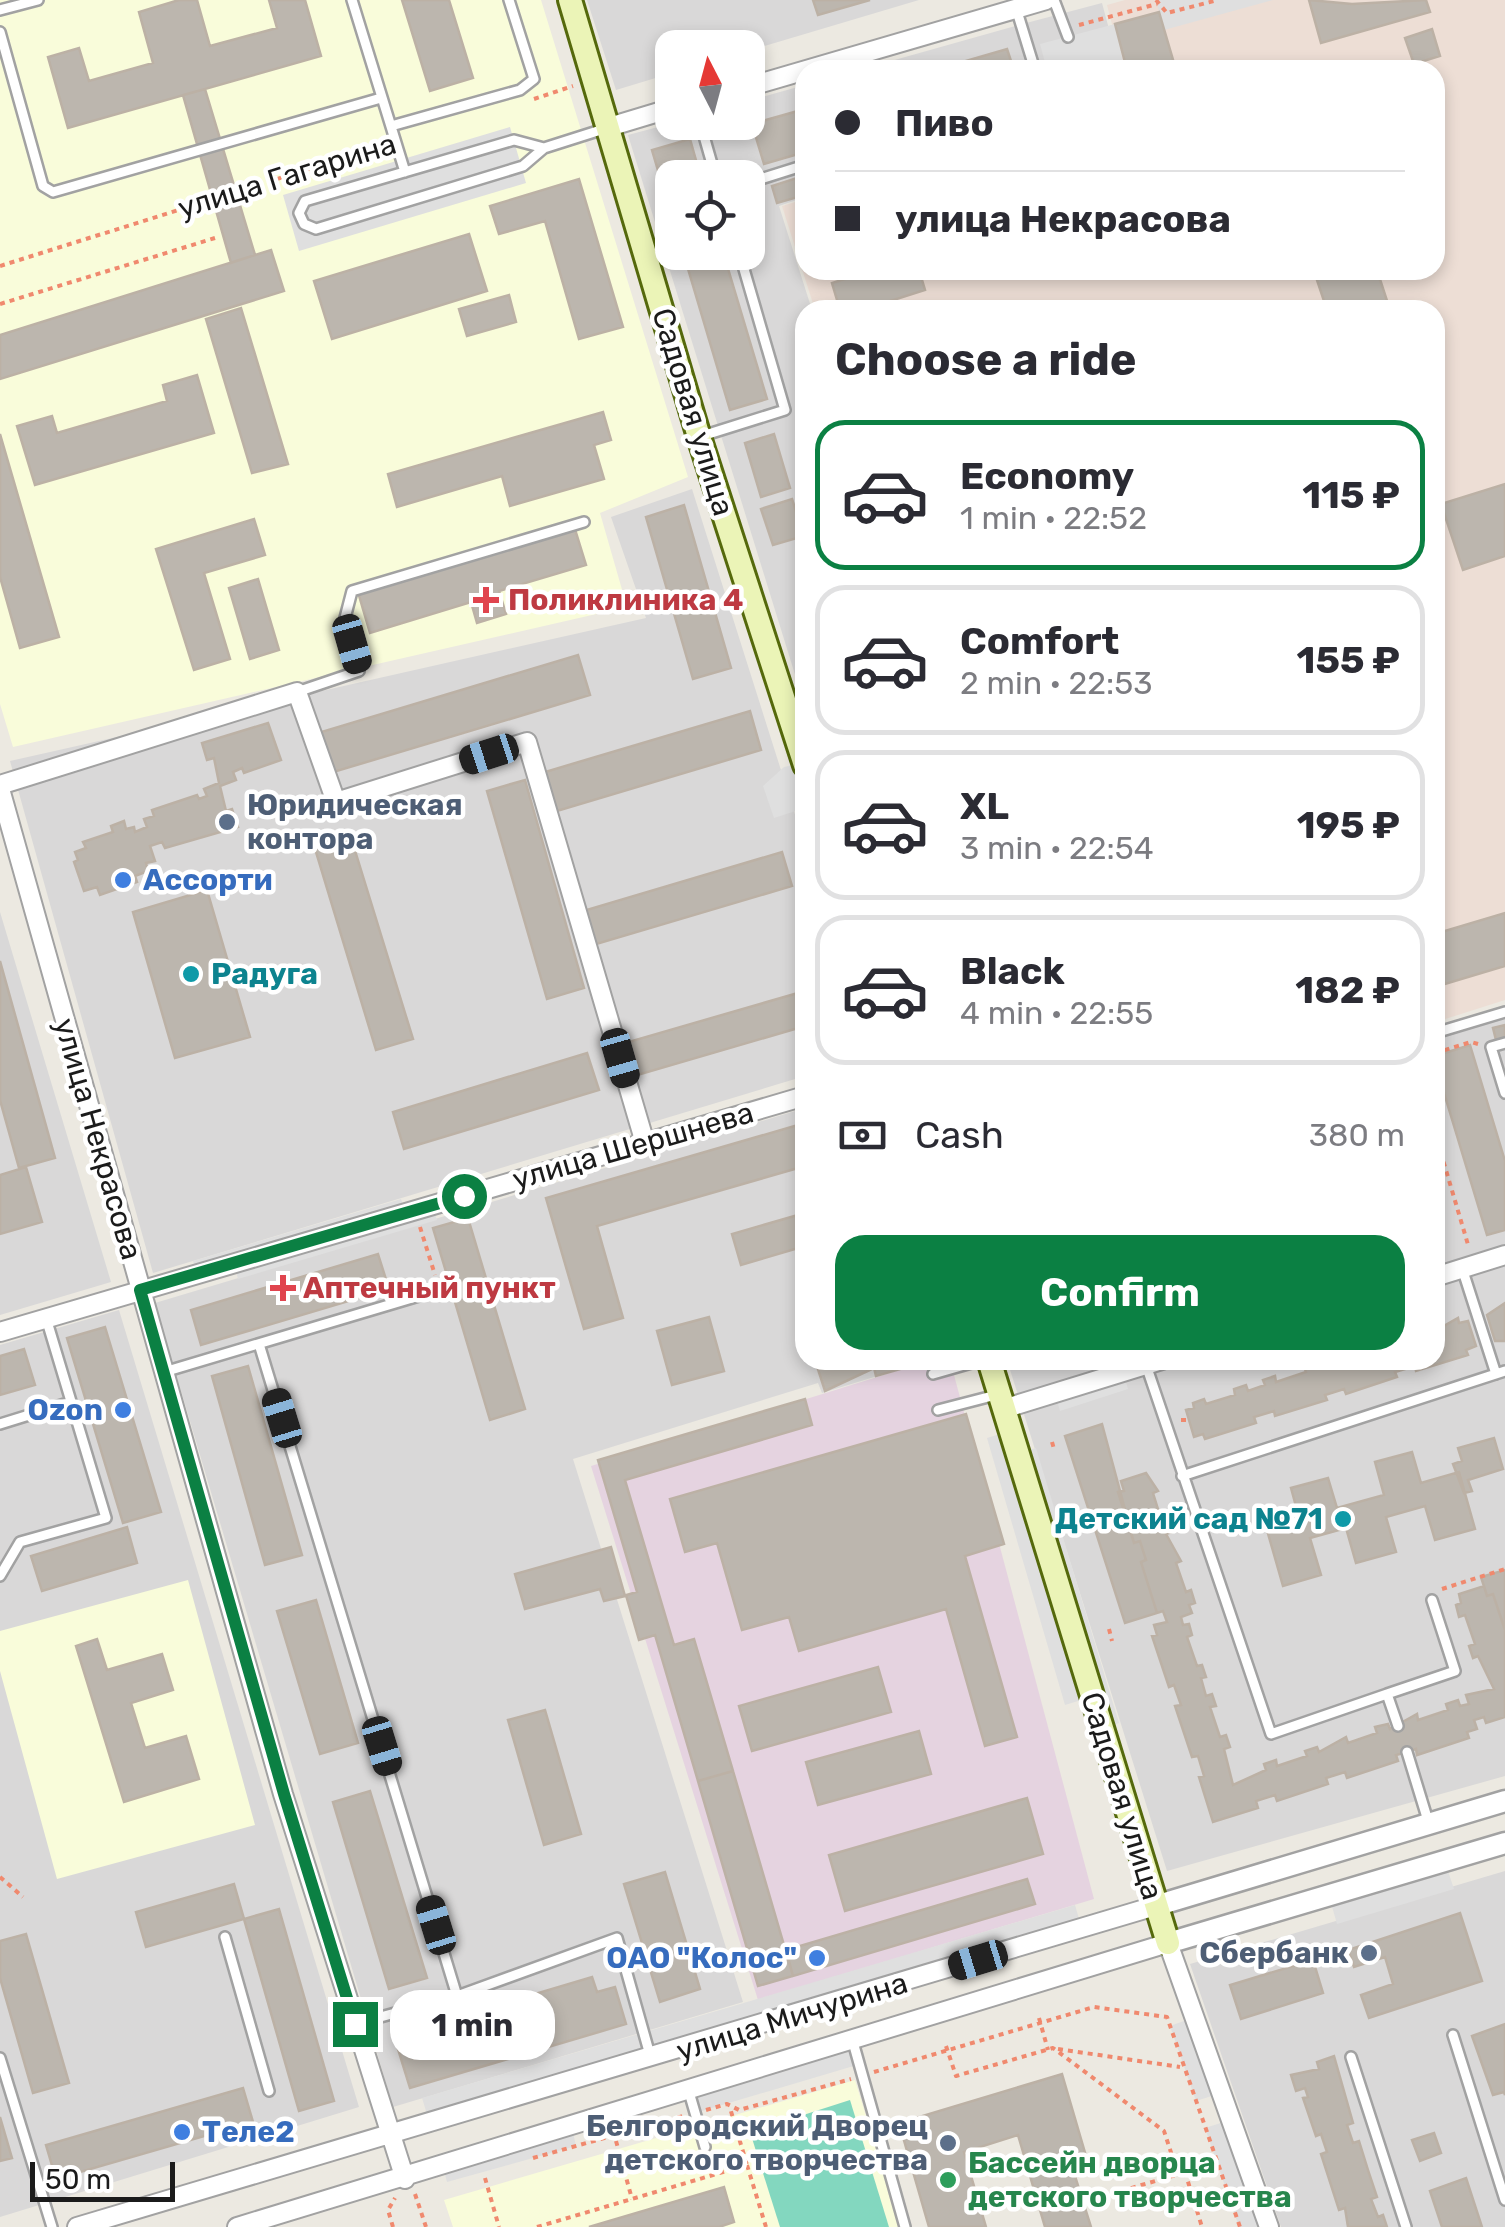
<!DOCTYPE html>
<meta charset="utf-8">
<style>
:root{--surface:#fff;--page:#f7f7f7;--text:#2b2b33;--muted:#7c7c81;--line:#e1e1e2;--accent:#0b8043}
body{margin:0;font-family:Rubik,sans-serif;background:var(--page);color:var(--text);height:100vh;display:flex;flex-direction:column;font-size:38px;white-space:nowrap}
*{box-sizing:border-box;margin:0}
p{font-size:32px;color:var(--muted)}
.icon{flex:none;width:55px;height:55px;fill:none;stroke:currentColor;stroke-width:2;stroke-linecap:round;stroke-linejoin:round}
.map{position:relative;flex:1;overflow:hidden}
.drawer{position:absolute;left:795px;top:300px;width:650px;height:1070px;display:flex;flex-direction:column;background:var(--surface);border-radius:30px;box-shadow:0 5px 15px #0003}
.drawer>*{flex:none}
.banner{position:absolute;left:795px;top:60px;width:650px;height:220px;border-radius:30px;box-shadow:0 5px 15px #0003;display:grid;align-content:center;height:220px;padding:0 40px;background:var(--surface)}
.needle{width:65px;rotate:354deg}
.buttons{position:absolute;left:655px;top:30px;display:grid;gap:20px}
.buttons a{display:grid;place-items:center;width:110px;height:110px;border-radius:20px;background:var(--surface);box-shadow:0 5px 15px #0003;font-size:50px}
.scale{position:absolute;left:30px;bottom:25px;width:145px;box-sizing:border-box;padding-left:10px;border:5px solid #1b1b1b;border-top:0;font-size:28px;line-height:35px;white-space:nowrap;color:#1b1b1b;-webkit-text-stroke:8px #fff;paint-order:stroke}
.end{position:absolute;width:45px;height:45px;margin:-22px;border:12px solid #0b8043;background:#fff;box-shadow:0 0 0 5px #fff}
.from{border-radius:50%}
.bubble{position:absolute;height:70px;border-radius:30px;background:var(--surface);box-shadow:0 5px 15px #0003;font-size:32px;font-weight:700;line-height:70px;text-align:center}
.car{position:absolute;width:30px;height:60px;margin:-30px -15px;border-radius:12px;box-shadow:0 0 8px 2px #0007;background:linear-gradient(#222 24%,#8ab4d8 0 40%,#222 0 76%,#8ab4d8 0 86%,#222 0)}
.banner b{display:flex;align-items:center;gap:35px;height:95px;font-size:38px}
.banner b+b{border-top:2px solid var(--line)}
.banner i{width:25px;height:25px;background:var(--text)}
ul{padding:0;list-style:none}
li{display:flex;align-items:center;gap:30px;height:150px;margin:0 20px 15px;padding:0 20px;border:5px solid var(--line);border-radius:30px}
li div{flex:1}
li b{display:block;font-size:38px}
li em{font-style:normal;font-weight:700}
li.active{border-color:var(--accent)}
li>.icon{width:90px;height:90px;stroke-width:1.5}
h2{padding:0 40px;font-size:45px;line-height:120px}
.pay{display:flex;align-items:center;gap:25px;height:110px;padding:0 40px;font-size:38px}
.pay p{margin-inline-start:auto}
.primary-button{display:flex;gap:20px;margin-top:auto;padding:20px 40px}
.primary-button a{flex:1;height:115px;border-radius:30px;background:var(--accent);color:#fff;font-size:40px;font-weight:700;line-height:115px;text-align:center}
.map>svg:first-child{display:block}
.residential{fill:#d9d8d8;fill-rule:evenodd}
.industrial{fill:#e5d3e0}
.education{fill:#f9fcda}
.military{fill:#edded5}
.pitch{fill:#83d7bf}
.parking{fill:#dfdfdf}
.building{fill:#bcb6ae;stroke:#bcb1a5;stroke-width:2.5}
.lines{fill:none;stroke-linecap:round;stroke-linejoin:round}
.service-casing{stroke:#a2a2a2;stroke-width:14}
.minor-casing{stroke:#a2a2a2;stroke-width:22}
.tertiary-casing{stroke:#a2a2a2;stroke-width:25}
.secondary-casing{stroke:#55690c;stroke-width:28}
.path{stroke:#f0896e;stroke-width:4;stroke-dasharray:5 5;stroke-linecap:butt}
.service{stroke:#fff;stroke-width:9}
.minor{stroke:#fff;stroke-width:18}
.tertiary{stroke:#fff;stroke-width:20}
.secondary{stroke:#ebf4b7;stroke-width:22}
.route{stroke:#0b8043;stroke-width:12}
.health-dot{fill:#e0444e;stroke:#fff;stroke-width:4}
.service-dot{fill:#5c6f8a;stroke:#fff;stroke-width:4}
.shop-dot{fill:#3f7fe0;stroke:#fff;stroke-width:4}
.culture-dot{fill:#0f9aa8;stroke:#fff;stroke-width:4}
.leisure-dot{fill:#2e9e5b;stroke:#fff;stroke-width:4}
.labels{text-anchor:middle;stroke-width:9;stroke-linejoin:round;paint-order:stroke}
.street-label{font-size:30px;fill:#1b1b1b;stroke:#fff}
.health-label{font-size:30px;font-weight:bold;fill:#be3a42;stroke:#fff;text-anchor:start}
.service-label{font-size:30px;font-weight:bold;fill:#4e5e75;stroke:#fff;text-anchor:end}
.shop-label{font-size:30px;font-weight:bold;fill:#366cbe;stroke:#fff;text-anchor:start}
.culture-label{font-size:30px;font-weight:bold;fill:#0d838f;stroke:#fff;text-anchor:start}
.leisure-label{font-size:30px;font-weight:bold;fill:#27864d;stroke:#fff;text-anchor:start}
</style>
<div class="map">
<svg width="1505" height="2227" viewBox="0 0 1505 2227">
<rect width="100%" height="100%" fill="#ece9e1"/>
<path class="residential" d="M587,0H919L748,51L672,48V73L616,90Z
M1102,3L1120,70H859L1030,22Z
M805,85V197L779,206L812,310H805V707L628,135L673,123L748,122V101ZM672,178H748V252H672Z
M692,489L805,846V1076L153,1273L10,761L646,618L611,517Z
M0,912L111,1282L0,1315Z
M1505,1006V1776L1167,1871L1007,1360H1435V1021L1438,1028Z
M805,1108V1360H930L822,1393L818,1383L573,1459L743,2002L393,2107L155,1303Z
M119,1310L359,2107L0,2217V1345Z
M1505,1871V2227H1281L1190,1964Z"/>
<path class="industrial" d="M932,1360H950L1094,1899L758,2000L591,1466Z"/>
<path class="education" d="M0,0H541L688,477L600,513L627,607L13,747L0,704Z
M188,1580L255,1825L57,1879L0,1671V1631Z
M855,2080L900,2227H453L444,2200Z"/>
<path class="military" d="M1125,0H1505V1000L1439,1021L1435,1007V310H815L782,206L805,199V270H1435V70H1124L1107,5Z"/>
<path class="pitch" d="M850,2100L889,2227H780L750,2132Z"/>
<path class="parking" d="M1156,0H1273L1164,30Z
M1115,24L1125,70H1047L1040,44Z
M510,127L526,183L299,251L283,195Z
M804,763L805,808L774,818L763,786L784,767Z
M401,1199L406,1213L432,1205L437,1220L238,1279L234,1263L197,1274L193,1261Z
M1123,1371L1128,1389L1060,1411L1055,1393Z
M1010,1431L1018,1453L1036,1448L1119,1723L1101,1729L1091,1697L1065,1705L987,1438Z
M1445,1862L1454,1889L1337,1924L1329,1896Z
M1075,1905L1082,1929L430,2124L422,2098Z
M1195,2017L1221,2093L1196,2101L1170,2026Z
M853,2042L857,2065L695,2113L689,2092Z
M1230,2120L1269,2227H1239L1205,2128Z
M572,2128L576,2146L447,2182L443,2167Z"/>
<path class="building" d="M179,0H197L210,46L277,28L269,0H305L321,56L68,128L48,57L79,48L89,81L153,63L139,12Z
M402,0H449L473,78L430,91Z
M813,0H870L818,15Z
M1309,0L1352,4L1426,0L1430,12L1321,43Z
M1159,12L1176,70H1127L1115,24Z
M1432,29L1440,56L1414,64L1405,38Z
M1007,49L1014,70H935Z
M205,89L255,255L231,263L183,95Z
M805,109V152L764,164L752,124Z
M690,139L701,178H672V218L652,150Z
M800,177L805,195L777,203L772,186Z
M579,179L623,327L579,339L545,221L499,234L490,206Z
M469,234L487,291L332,339L314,281Z
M271,250L284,291L0,379V335Z
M683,252H723L767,399L730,410Z
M873,270H919L925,290L862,310H840L832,283Z
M1328,270H1377L1390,310H1327L1315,274Z
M509,295L516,322L467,336L459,309Z
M241,308L288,464L252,473L206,319Z
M197,375L214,433L35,485L17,426L52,416L57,433L167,401L163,385Z
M603,412L611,440L594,445L604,479L510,506L502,476L397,507L388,474Z
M0,434L59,637L20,648L0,577Z
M774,434L790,488L761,497L745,443Z
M1505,484V556L1463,570L1441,504Z
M792,499L804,536L773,545L761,509Z
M684,505L731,668L693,679L646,517Z
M254,519L265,555L204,573L230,659L194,670L156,549Z
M574,526L586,565L499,591L506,614L477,623L471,602L370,633L358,592Z
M258,579L279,650L250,659L229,588Z
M578,655L590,695L330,773L318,733Z
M750,711L761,750L557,811L545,772Z
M268,723L281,760L244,773L242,768L233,772L236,780L220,786L226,811L232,809L238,827L165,848L162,842L150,846L155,861L146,863L148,871L135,876L137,882L100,895L97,887L84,891L74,862L78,860L75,852L86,848L83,842L113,832L111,826L124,821L126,829L134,827L135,832L147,827L144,819L154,816L152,810L197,795L199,799L207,796L204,789L219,783L214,758L207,760L202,743Z
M525,780L584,988L547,999L487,791Z
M349,831L413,1039L376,1050L313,842Z
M782,852L792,886L593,945L583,911Z
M207,890L250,1037L175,1058L133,912Z
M1505,913V966L1445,984L1435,954V934Z
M0,961L55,1158L19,1168L0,1100Z
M805,991V1026L634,1076L625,1043Z
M1505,1025V1041L1497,1044L1493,1028Z
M1470,1045L1505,1161V1230L1487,1235L1435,1063V1056Z
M587,1053L599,1090L404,1149L393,1112Z
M805,1123V1166L597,1226L623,1318L584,1329L546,1198Z
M26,1167L42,1222L0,1234V1175Z
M805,1213V1246L741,1265L732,1234Z
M468,1218L525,1409L490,1420L433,1228Z
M378,1254L389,1289L201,1345L191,1310Z
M1505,1303V1341H1495L1487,1315Z
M709,1317L724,1371L672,1385L657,1331Z
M1458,1318L1459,1323L1468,1321L1476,1346L1466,1350L1468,1355L1416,1371L1415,1366L1395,1372L1397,1377L1346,1394L1344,1389L1325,1395L1327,1400L1275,1416L1274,1411L1254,1417L1256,1423L1205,1439L1203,1434L1194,1437L1186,1410L1194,1408L1193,1403L1204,1399L1206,1404L1235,1395L1234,1389L1246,1385L1248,1391L1265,1385L1263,1380L1275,1376L1276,1382L1306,1372L1304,1366L1316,1363L1318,1368L1335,1360H1435V1331Z
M105,1327L161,1512L123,1523L67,1338Z
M24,1349L35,1385L0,1395V1356Z
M815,1360H901L904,1368L876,1376L874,1368L825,1391Z
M248,1366L302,1555L265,1565L212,1376Z
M805,1399L812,1425L625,1480L674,1645L694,1639L733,1771L698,1781L655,1635L639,1640L626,1595L637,1592L598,1460Z
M966,1414L1004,1544L965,1556L1017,1737L985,1746L946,1609L799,1651L789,1617L742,1630L717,1543L685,1552L670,1499Z
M1102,1424L1134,1543L1140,1541L1146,1560L1141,1562L1157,1613L1125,1623L1065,1436Z
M1494,1438L1503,1469L1468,1480L1472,1491L1464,1493L1453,1464L1462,1461L1458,1448Z
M1412,1452L1421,1483L1459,1472L1475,1529L1435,1540L1425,1506L1386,1517L1396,1552L1356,1563L1346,1528L1310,1538L1321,1575L1283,1586L1267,1530L1300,1521L1291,1488L1328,1478L1337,1508L1384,1495L1375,1462Z
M1146,1473L1158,1491L1153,1493L1162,1522L1168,1520L1172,1532L1166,1534L1181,1561L1176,1563L1186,1592L1191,1590L1195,1603L1189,1605L1192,1613L1181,1617L1183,1625L1189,1624L1192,1635L1187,1637L1197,1666L1202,1665L1206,1677L1201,1678L1206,1696L1212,1694L1216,1706L1210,1707L1220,1737L1226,1735L1230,1747L1224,1749L1233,1785L1266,1770L1264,1764L1276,1760L1277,1766L1307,1756L1305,1751L1317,1747L1319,1752L1346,1737L1348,1743L1377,1733L1375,1727L1388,1724L1390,1729L1417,1714L1418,1720L1448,1710L1446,1704L1458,1700L1460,1706L1469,1704L1466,1695L1494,1689L1478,1656L1473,1658L1469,1646L1475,1644L1465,1615L1459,1617L1456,1605L1461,1603L1459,1594L1484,1586L1487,1596L1493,1594L1505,1630V1717L1486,1723L1484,1717L1474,1720L1477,1729L1467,1732L1469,1738L1417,1755L1416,1749L1407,1752L1396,1755L1398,1761L1347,1778L1345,1772L1326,1778L1328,1784L1277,1801L1275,1795L1256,1801L1258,1808L1213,1822L1199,1777L1204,1776L1198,1756L1192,1757L1175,1706L1181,1705L1174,1685L1169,1687L1152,1636L1157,1635L1154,1625L1167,1622L1163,1611L1157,1613L1141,1562L1146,1560L1140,1541L1134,1543L1118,1492L1124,1491L1121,1481Z
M127,1527L137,1563L42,1591L31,1556Z
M611,1547L625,1596L604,1601L600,1589L525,1609L515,1574Z
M1505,1570V1630L1493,1594L1487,1596L1481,1577Z
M316,1600L358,1743L320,1754L277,1611Z
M97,1639L107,1670L162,1654L173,1690L131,1703L145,1748L186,1736L199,1779L124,1802L76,1646Z
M878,1667L891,1712L752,1751L739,1706Z
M545,1710L581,1834L544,1845L508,1720Z
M919,1731L931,1774L818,1805L806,1762Z
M733,1771L793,1976L758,1986L698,1781Z
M370,1791L427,1978L389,1989L333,1802Z
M1027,1798L1043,1854L845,1911L829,1855Z
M665,1872L700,1989L660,2002L624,1884Z
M1027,1879L1035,1904L793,1976L786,1950Z
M234,1884L244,1919L146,1947L136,1912Z
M279,1909L334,2101L299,2111L244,1919Z
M1460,1913L1482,1981L1369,2018L1361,1995L1393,1984L1385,1957L1354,1967L1348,1950Z
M26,1934L69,2083L33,2093L0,1978V1941Z
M1313,1960L1323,1993L1241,2019L1230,1985Z
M592,1977L597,1992L615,1987L626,2024L410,2088L394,2036Z
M1505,2024V2095L1504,2092L1493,2095L1472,2036Z
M1334,2056L1353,2123L1347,2125L1353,2143L1359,2141L1368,2170L1377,2197L1371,2199L1378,2217L1383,2215L1387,2227H1348L1345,2208L1339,2210L1321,2154L1327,2152L1321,2134L1316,2136L1303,2098L1308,2097L1305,2088L1296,2091L1291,2075L1319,2069L1317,2062Z
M1062,2074L1086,2156L1070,2160L1091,2227H1045L1018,2135L964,2152L986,2227H929L899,2123Z
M243,2088L253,2122L56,2179L46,2145Z
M0,2117L12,2158L0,2161Z
M1434,2133L1441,2153L1420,2161L1412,2140Z
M1466,2178L1482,2227H1442L1430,2191Z
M724,2187L734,2222L719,2227H589Z"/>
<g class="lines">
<g class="service-casing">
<path id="service" d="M352,0L405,172
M1054,0L1068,37
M1016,8L1035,70
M0,10L38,0
M0,32L43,186L53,192L381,98
M700,122L716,178
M391,126L520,90L534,79L509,0
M544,148L523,166L316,229L304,224L299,213L305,201L514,140L544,148L607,128
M748,183L805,165
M702,436L785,410L739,252
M297,692L359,671L345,618L352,591L584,522
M1435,1033L1505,1012
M1505,1043L1491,1047L1505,1093
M1435,1257L1442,1275
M1462,1268L1496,1374
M259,1344L457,1996
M1146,1365L1271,1734L1387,1694L1398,1726
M164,1372L439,1290
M933,1374L982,1360
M938,1410L996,1395
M0,1424L71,1402
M1182,1476L1505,1371
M0,1576L20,1542L106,1518L46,1318
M1387,1694L1455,1671L1432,1600
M1407,1752L1429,1824
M225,1937L269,2091
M355,2024L457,1996L617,1938L650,2055
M1453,2035L1505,2200
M853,2042L905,2227
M1351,2057L1406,2227
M0,2058L52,2227
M689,2092L705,2147"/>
</g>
<g class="minor-casing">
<path id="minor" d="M748,87L1046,0
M609,127L672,108
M0,785L297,692L336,802L527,742L645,1143
M0,789L283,1794L405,2179
M1435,1277L1505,1255
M0,1332L805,1096
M1003,1409L1162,1360
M77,2227L1155,1906
M237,2227L1168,1943L1269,2227"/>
</g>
<g class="tertiary-casing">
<path id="tertiary" d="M1155,1906L1505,1801
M1168,1943L1505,1843"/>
</g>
<g class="secondary-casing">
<path id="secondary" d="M570,0L699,437L805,765
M989,1360L1168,1943"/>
</g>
<path class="path" d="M1156,0L1167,13L1218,0
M1079,25L1157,4
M534,99L573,86
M0,266L382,146
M0,304L215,238
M1435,1053L1471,1042L1478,1044
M1435,1133L1469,1248
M420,1227L435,1275
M1181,1420H1189
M1052,1442L1054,1449
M1075,1519L1077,1523
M1442,1589L1505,1569
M1109,1629L1112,1641
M0,1877L23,1897
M1039,2018L1048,2050
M946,2046L956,2076L1053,2048L1164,2131L1178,2174
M1058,2049L1180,2067
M874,2072L1094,2007L1167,2017L1240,2227
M706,2110L727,2104L739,2110L851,2079
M616,2141L632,2199
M533,2158L683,2116
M747,2165L766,2227
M1185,2172L1202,2227
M485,2178L499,2227
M415,2194L426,2227
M1083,2202L1214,2164
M393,2227L388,2210L395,2198
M537,2227L747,2165L730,2108"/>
<use href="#service" class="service"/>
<use href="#minor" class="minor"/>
<use href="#tertiary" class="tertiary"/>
<use href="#secondary" class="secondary"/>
</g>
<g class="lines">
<path class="route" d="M355,2024L284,1794L140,1290L464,1196"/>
</g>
<g class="health-dot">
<path d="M481 585h10v10h10v10h-10v10h-10v-10h-10v-10h10z"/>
<path d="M278 1273h10v10h10v10h-10v10h-10v-10h-10v-10h10z"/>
</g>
<g class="service-dot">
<circle cx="227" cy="822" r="10"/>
<circle cx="1369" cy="1953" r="10"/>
<circle cx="948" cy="2143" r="10"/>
</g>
<g class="shop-dot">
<circle cx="123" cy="880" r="10"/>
<circle cx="123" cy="1410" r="10"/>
<circle cx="817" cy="1958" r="10"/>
<circle cx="182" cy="2132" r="10"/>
</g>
<g class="culture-dot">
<circle cx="191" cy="974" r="10"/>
<circle cx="1343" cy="1519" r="10"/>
</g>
<circle class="leisure-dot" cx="948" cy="2180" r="10"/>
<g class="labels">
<g class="street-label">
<text transform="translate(287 176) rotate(-17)" y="10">улица Гагарина</text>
<text transform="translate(693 412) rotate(73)" y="10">Садовая улица</text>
<text transform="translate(98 1139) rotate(74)" y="10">улица Некрасова</text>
<text transform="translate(633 1146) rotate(-16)" y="10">улица Шершнева</text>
<text transform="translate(1122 1796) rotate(73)" y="10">Садовая улица</text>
<text transform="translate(792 2017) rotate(-17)" y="10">улица Мичурина</text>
</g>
<g class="health-label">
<text x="508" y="610">Поликлиника 4</text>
<text x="303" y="1298">Аптечный пункт</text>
</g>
<g class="service-label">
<text x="247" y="815" text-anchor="start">Юридическая<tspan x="247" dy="34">контора</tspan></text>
<text x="1349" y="1963">Сбербанк</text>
<text x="928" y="2136">Белгородский Дворец<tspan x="928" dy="34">детского творчества</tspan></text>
</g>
<g class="shop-label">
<text x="143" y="890">Ассорти</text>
<text x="103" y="1420" text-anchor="end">Ozon</text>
<text x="797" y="1968" text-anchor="end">ОАО "Колос"</text>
<text x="202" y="2142">Теле2</text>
</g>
<g class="culture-label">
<text x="211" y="984">Радуга</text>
<text x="1323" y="1529" text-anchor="end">Детский сад №71</text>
</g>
<g class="leisure-label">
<text x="968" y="2173">Бассейн дворца<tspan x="968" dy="34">детского творчества</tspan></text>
</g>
</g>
</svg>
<div class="buttons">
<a><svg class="needle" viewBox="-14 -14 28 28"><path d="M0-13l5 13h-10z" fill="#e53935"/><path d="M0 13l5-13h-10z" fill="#7c7c81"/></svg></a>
<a><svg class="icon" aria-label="locate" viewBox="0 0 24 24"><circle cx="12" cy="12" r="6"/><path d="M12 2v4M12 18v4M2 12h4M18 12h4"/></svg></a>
</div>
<div class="scale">50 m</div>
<i class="end from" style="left:464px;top:1196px"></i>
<i class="end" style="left:355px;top:2024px"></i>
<div class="bubble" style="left:390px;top:1990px;width:165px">1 min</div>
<i class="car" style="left:352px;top:644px;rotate:164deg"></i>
<i class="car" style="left:489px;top:754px;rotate:252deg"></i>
<i class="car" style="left:620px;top:1058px;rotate:164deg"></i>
<i class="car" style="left:282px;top:1418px;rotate:343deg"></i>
<i class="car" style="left:382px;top:1746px;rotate:163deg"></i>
<i class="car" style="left:436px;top:1925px;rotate:343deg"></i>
<i class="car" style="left:978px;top:1960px;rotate:253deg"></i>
<div class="banner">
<b><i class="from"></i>Пиво</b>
<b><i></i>улица Некрасова</b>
</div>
<section class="drawer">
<h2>Choose a ride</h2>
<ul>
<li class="active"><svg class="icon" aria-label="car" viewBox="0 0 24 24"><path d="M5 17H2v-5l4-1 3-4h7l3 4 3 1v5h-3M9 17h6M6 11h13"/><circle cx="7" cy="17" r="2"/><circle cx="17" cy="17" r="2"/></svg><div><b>Economy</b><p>1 min · 22:52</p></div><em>115 ₽</em></li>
<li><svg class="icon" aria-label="car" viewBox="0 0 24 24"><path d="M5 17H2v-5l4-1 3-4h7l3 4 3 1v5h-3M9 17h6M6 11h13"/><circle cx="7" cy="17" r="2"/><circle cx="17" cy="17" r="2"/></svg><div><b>Comfort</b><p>2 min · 22:53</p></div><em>155 ₽</em></li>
<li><svg class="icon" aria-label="car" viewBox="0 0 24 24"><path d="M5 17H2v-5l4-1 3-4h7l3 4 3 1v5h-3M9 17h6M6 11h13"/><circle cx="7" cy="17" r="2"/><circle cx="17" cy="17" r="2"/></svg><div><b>XL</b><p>3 min · 22:54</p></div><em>195 ₽</em></li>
<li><svg class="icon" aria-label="car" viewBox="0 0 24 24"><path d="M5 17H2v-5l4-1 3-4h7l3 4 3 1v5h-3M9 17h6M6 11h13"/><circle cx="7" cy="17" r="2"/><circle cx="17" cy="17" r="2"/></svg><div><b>Black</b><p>4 min · 22:55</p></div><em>182 ₽</em></li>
</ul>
<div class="pay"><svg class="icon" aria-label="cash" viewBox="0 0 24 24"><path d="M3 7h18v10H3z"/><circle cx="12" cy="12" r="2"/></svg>Cash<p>380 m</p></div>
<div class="primary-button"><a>Confirm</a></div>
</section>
</div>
